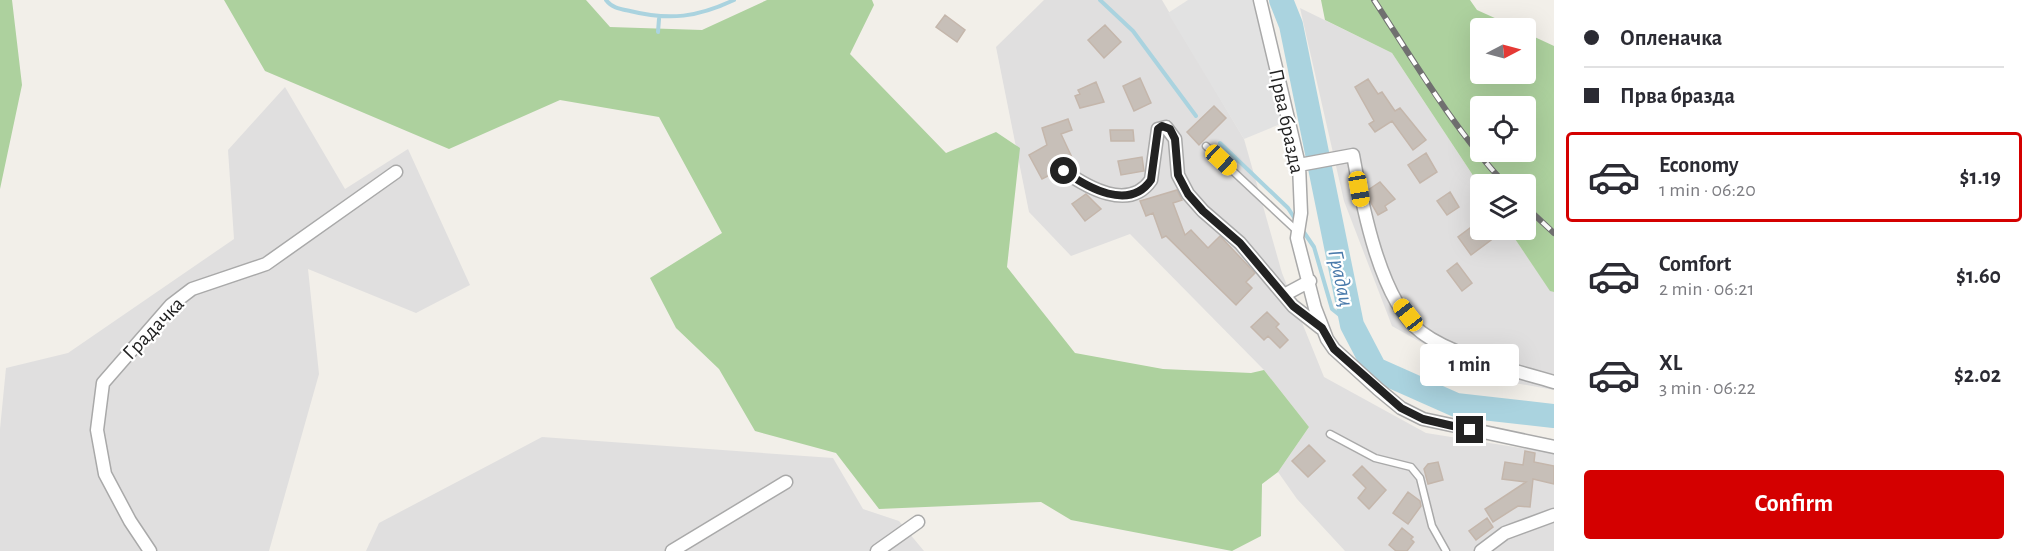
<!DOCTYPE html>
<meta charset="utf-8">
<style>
:root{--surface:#fff;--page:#f7f7f7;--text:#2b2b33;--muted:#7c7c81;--line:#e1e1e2;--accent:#d40000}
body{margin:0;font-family:"Alegreya Sans",sans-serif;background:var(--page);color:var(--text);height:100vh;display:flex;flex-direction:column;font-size:22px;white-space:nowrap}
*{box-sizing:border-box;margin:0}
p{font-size:20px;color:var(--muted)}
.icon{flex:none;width:33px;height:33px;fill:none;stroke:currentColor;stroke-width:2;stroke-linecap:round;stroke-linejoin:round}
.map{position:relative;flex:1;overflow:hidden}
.panel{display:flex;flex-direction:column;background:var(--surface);width:480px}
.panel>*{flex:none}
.top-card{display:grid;align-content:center;height:132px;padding:0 30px;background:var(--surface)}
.needle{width:39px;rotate:84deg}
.controls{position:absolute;left:1470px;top:18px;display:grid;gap:12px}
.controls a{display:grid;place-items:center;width:66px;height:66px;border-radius:6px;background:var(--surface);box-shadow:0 6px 24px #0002;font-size:30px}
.end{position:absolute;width:27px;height:27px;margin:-14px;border:8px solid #222;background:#fff;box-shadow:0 0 0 3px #fff}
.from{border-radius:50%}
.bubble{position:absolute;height:42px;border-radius:6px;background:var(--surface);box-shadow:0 6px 24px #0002;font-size:20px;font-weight:700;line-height:42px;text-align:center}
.car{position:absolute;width:18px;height:36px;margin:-18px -9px;border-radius:8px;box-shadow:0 0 4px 2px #0007;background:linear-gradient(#f5c518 24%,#345 0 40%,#f5c518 0 76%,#345 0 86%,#f5c518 0)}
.top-card b{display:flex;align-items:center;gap:21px;height:57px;font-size:22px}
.top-card b+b{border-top:2px solid var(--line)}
.top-card i{width:15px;height:15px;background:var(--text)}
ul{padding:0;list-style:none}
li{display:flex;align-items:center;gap:18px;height:90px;margin:0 12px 9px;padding:0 18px;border:3px solid transparent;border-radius:6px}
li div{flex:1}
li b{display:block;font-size:22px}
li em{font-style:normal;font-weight:700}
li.selected{border-color:var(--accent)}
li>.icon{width:54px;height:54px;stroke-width:1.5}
.primary-button{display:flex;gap:12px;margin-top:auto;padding:12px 30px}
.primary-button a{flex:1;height:69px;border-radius:6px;background:var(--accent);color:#fff;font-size:24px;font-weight:700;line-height:69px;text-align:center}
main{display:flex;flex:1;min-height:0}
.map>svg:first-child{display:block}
.residential{fill:#e0dfdf}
.forest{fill:#add19e;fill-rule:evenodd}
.parking{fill:#e2e2e2}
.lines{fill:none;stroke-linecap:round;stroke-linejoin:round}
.stream{stroke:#aad3df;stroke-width:4}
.river{stroke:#aad3df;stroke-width:24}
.building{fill:#c7bfb8;stroke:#c4b6ab;stroke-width:1.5}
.lane-casing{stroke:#a9a9a9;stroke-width:9}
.street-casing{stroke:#a9a9a9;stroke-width:15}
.lane{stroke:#fff;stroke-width:6}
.street{stroke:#fff;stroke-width:12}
.rail-casing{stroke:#707070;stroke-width:6}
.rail{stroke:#fff;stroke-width:4;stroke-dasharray:11;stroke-linecap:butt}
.route{stroke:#222;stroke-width:8}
.labels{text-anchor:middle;stroke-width:4.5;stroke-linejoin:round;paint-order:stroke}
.street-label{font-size:21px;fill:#222;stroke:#fff}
.water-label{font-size:22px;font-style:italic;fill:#4a7aab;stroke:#fff}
</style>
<main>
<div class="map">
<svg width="1554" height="551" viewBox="0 0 1554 551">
<rect width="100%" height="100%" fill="#f2efe9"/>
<path class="residential" d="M1044,0H1162L1244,139L1282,273L1324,377L1426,433L1554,453V551H1345L1297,499L1278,472L1309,427L1264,370L1130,234L1071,256L1029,212L996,47Z
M1300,8L1392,53L1480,186V230H1509L1550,290L1554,292V390L1482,377L1392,326L1344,201Z
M285,87L345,189L408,149L470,285L416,313L308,269L319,374L269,551H0V429L6,368L68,353L234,239L228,150Z
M542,437L833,458L863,509L899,521L924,551H366L379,523Z"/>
<path class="forest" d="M0,0H12L22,85L0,189Z
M224,0H586L610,27L702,30L767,0H872L874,5L850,54L946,153L996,132L1020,148L1007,267L1075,353L1163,369L1251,373L1264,370L1309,427L1278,472L1262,484L1261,536L1232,551L1071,520L1041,502L879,509L836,453L755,431L719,369L676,328L650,278L722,233L659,117L560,100L449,149L265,71Z
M1321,0H1470L1477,10L1517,28H1480V74H1526V33L1554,46V292L1550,291L1509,230H1526V184L1480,186L1392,53L1325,20ZM1526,106V152H1480V106Z"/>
<path class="parking" d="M1188,0H1255L1285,122L1244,139L1168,13Z"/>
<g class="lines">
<path class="stream" d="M606,0C612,8 620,9 630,11C670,21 698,17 734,0
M1100,0L1133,31L1196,116
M658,32L659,19
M1220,143L1288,208L1297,222
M1301,228L1314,247L1332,309L1352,325"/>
<path class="river" d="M1281,0L1291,25L1352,325L1375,369L1456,405L1554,416"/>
</g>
<path class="building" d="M945,15L965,30L957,42L936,27Z
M1105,25L1121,42L1104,58L1088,40Z
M1140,78L1151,103L1134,111L1123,86Z
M1368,79L1378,94L1382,92L1395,111L1400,108L1426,140L1413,150L1392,121L1375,132L1369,124L1374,121L1355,87Z
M1096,82L1104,102L1080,108L1075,96L1080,94L1078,90Z
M1214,106L1226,118L1199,145L1187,132Z
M1068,119L1072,130L1061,134L1075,164L1061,163L1056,172L1042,179L1029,155L1047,145L1042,128Z
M1110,130H1133L1134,141H1111Z
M1426,153L1437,172L1420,183L1408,165Z
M1142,157L1144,171L1121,175L1118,161Z
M1380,182L1395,199L1385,206L1387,210L1378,215L1371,203L1368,190Z
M1177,190L1182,200L1173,203L1185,235L1191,230L1208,248L1220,236L1255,273L1246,282L1252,288L1236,305L1166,236L1162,238L1153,213L1146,216L1140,201Z
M1450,192L1459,207L1447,215L1437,201Z
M1086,194L1101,209L1085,221L1072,204Z
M1478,222L1480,230H1484L1491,240L1471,255L1458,237Z
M1457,263L1472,283L1462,291L1447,271Z
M1267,312L1279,324L1276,327L1288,340L1280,348L1268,336L1264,340L1251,327Z
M1309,445L1325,461L1308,477L1292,461Z
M1525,451L1535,453L1534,462L1554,466V484L1533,479L1530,507L1518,506L1493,522L1485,509L1526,482L1502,479L1505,462L1523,465Z
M1438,462L1443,480L1428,484L1424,469L1428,464Z
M1362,466L1386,490L1369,509L1358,498L1366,488L1353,475Z
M1408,492L1420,501L1421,506L1408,524L1393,513Z
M1487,518L1493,527L1476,540L1469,531Z
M1402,528L1413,537L1411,539L1414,542L1407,551H1396L1389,545Z"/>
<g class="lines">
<g class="lane-casing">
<path id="lane" d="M1206,146L1297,231
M1330,434L1375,458L1411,467L1420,478L1432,526L1446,551"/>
</g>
<g class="street-casing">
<path id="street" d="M1260,0L1299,165L1301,213L1297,238L1315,308L1327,339L1334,349L1378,389L1401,408L1423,419L1554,447
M1299,165L1353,155C1362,204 1380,301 1421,332C1454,357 1514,370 1554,382
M1064,171C1087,187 1129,212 1151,180L1158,129L1166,127L1175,139L1178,175L1188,194L1203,211L1240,243L1293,306L1321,328
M1284,295L1310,281
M150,551L130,521L105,474L97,430L103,383L171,305L192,289L266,264L396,172
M672,551L786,482
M877,551L918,522
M1481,551L1505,533L1554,515"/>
</g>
<use href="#lane" class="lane"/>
<use href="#street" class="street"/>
<g class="rail-casing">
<path id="rail" d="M1374,0C1415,63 1454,129 1505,184
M1526,207L1554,233"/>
</g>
<use href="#rail" class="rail"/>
</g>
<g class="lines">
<path class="route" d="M1064,171C1087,187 1129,212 1151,180L1158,129L1162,126L1170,129L1175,139L1178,175L1188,194L1203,211L1240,243L1293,306L1322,328L1334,349L1401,408L1423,419L1470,430"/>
</g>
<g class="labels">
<g class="street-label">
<text transform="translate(1287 121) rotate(78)" y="7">Прва бразда</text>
<text transform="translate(153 328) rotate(-46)" y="7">Градачка</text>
</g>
<g class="water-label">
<text transform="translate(1342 278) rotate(78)" y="8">Градац</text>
</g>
</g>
</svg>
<div class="controls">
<a><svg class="needle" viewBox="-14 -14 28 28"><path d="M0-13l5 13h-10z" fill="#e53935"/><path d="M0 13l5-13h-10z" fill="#7c7c81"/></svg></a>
<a><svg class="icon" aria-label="locate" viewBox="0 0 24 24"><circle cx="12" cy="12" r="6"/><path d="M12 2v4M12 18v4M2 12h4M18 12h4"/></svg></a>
<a><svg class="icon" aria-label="layers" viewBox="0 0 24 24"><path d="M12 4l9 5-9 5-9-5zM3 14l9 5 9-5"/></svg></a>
</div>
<i class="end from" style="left:1064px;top:171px"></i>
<i class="end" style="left:1470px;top:430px"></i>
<div class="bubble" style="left:1420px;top:344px;width:99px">1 min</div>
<i class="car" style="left:1221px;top:160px;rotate:133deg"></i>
<i class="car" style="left:1359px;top:189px;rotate:170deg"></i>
<i class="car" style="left:1408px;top:315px;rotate:322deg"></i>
</div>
<section class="panel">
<div class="top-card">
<b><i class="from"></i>Опленачка</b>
<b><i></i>Прва бразда</b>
</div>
<ul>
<li class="selected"><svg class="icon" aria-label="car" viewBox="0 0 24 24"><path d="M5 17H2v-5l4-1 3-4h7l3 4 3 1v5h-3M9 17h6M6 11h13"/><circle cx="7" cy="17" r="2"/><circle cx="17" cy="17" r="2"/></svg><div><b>Economy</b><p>1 min · 06:20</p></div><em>$1.19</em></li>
<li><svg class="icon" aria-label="car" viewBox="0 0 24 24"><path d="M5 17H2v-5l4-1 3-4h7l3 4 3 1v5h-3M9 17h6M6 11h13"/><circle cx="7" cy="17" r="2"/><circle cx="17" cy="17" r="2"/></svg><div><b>Comfort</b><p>2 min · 06:21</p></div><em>$1.60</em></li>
<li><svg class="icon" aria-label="car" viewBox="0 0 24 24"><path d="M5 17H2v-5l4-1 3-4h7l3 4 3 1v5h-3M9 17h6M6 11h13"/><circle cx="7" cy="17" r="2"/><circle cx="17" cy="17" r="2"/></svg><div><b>XL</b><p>3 min · 06:22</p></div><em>$2.02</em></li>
</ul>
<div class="primary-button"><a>Confirm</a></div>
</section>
</main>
